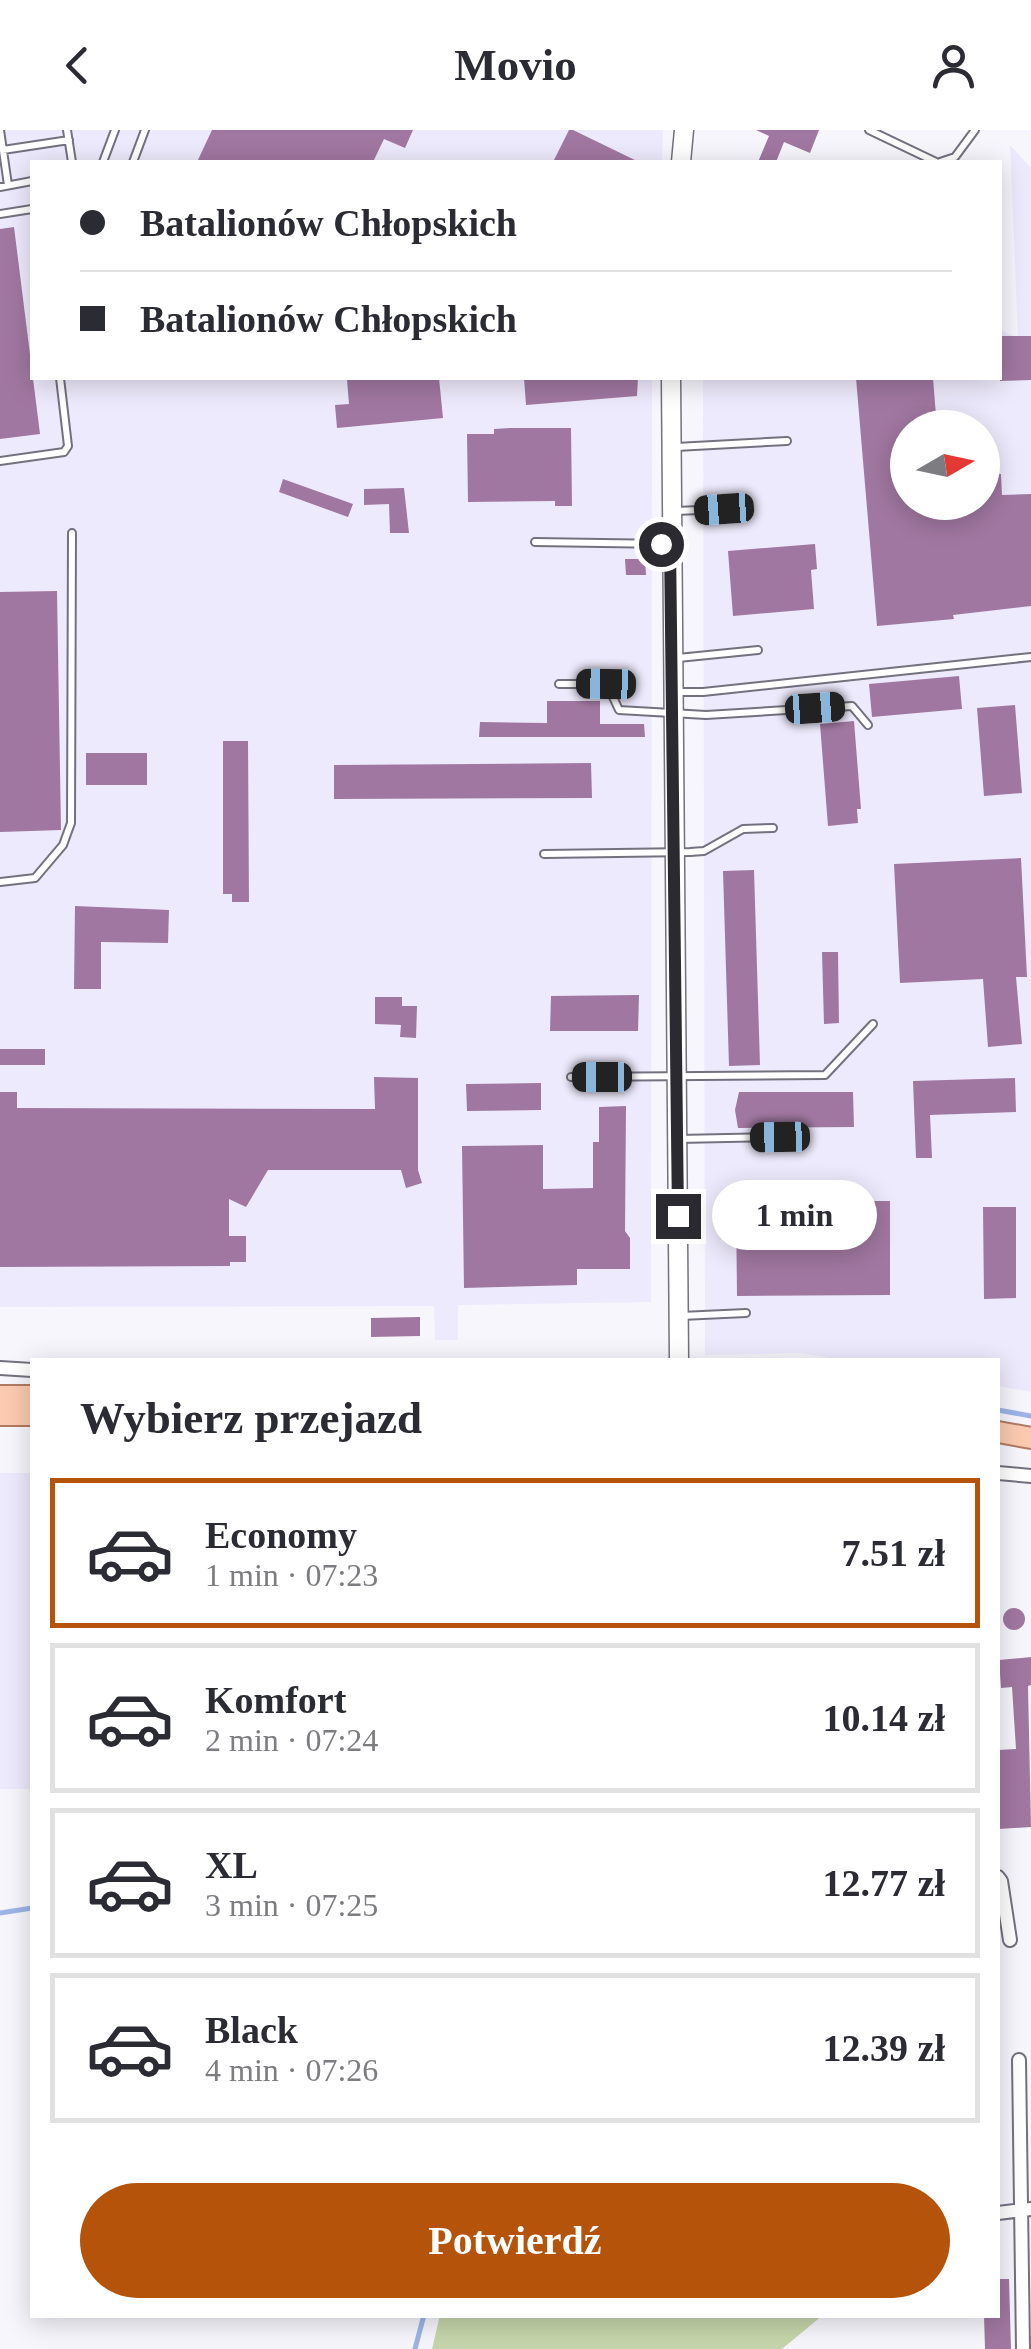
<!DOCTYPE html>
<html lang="pl">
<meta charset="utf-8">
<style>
:root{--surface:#fff;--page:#f7f7f7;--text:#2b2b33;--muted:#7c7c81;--line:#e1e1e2;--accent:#b45309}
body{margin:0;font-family:"Times New Roman",serif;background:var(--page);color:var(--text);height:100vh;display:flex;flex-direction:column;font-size:38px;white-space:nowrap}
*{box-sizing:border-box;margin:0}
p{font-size:32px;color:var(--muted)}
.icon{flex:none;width:55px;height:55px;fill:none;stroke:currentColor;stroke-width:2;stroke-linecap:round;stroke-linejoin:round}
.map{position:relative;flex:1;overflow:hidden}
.sheet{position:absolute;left:30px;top:1228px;width:970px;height:960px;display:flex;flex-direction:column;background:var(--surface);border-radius:0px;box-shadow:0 5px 25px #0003}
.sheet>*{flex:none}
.top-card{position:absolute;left:30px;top:30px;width:972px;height:220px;border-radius:0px;box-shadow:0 5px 25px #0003;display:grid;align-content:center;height:220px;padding:0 50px;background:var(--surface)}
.needle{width:65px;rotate:81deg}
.controls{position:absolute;left:890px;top:280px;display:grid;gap:20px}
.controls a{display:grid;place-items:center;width:110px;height:110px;border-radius:50%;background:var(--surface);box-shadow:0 5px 25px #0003;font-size:50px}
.end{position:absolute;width:45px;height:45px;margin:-22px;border:12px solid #2b2a30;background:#fff;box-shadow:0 0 0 5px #fff}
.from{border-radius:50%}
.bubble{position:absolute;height:70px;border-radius:35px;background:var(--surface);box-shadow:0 5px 25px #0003;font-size:32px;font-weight:600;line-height:70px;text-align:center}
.car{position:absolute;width:30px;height:60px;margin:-30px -15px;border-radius:12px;box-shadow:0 0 8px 2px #0007;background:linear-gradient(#222 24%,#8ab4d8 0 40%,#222 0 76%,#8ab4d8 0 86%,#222 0)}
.top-card b{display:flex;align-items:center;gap:35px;height:95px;font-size:38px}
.top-card b+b{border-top:2px solid var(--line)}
.top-card i{width:25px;height:25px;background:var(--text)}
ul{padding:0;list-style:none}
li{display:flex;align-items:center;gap:30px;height:150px;margin:0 20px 15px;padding:0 30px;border:5px solid var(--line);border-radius:0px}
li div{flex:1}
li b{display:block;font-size:38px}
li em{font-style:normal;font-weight:600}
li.selected{border-color:var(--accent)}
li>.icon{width:90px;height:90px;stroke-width:1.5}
h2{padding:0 50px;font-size:45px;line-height:120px}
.cta{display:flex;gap:20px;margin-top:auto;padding:20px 50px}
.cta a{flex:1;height:115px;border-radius:60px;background:var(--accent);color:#fff;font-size:40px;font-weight:600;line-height:115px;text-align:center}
header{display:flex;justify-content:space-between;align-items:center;height:130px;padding:0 50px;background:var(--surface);font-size:45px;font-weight:600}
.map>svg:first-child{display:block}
.built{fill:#eeeafd;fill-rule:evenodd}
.green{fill:#c6d5ab}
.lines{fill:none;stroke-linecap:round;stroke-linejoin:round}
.stream{stroke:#9cb4e7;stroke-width:5}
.building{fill:#a077a0}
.service-casing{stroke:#74717f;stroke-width:10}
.minor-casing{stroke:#74717f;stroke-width:16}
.tertiary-casing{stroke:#74717f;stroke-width:21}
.primary-casing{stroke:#b17b62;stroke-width:24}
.service{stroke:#fff;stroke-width:6}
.minor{stroke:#fff;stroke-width:12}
.tertiary{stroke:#fff;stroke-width:18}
.primary{stroke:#fbcab1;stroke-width:20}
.route{stroke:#2b2a30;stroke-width:12}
</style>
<header><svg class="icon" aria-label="back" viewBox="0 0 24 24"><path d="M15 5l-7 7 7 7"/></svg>Movio<svg class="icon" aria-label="person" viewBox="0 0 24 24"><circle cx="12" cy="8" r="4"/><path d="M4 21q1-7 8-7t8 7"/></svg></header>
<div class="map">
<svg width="1031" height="2219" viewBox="0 0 1031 2219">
<rect width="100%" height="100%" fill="#f7f6fd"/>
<path class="built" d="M0,0H663L662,32H32V248H652L651,1172L458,1175V1210H435L434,1176L0,1177Z
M1010,15L1031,38V1262L998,1256V1230H841L800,1223L705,1225L703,248H1000V200L1018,208ZM908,298H982V372H908Z
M0,1343H32V1659H0Z"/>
<path class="green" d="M440,2185H823L782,2219H432Z"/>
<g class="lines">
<path class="stream" d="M998,1280L1031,1286
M0,1783L32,1778
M415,2219L424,2185"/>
</g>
<path class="building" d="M212,0H413L405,18L384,9L373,32H197Z
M569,0H573L639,32H553Z
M756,0H819L810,23L784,12L776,32H758L769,6Z
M14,97L40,304L0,309V99Z
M1000,206H1031V250L1000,251Z
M374,248H439L443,288L337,298L335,275L349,274L347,250Z
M524,248H638L637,266L526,275Z
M856,248H933L937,298H908V372H982V345L1001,344L1002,365L1031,364V476L953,485L954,489L877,496Z
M510,298H571L572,376H555V371L468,372L467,304H494V299Z
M283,349L353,374L348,387L279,362Z
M404,358L409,403H390L389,374L364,375V359Z
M815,414L817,439L811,440L814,479L733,486L728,421Z
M625,429H645L646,445H626Z
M57,461L61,700L0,702V462Z
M959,546L962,579L872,587L869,554Z
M547,571H600V594H644L645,607H479L480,592L547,593Z
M1015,575L1022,663L984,666L977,578Z
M854,591L861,679H857L858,693L828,696L820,594Z
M223,611H248L249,772H232V764H223Z
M86,623H147V655H86Z
M591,633L592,668L334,669V635Z
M1021,728L1027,847H1016L1022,914L988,917L983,849L900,853L894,734Z
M754,740L760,935L729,936L723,741Z
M75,776L169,780L168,813L101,812V859H74Z
M822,822H838L839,893L824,894Z
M639,865L638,901H550L551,866Z
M375,867H402V876H417L416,908L400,907L401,895L375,894Z
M0,919H45V935H0Z
M374,947L418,948V1040L422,1053L406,1058L401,1040H268L246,1077L229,1069V1106H246V1132H230V1136L0,1137V962H17V978L375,979Z
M1015,948L1016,982L930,985L932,1028H916L913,951Z
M541,953V980L467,981L466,954Z
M739,962H853L854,997L738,998L735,980Z
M626,976L625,1101L630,1108V1139H577V1155L464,1158L462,1016L543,1015V1059L593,1058V1012H599V977Z
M736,1071H890V1165L737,1166Z
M983,1077H1016V1168L984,1169Z
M420,1187V1206L371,1207V1188Z
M1003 1489a11 11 0 1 1 22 0a11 11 0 1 1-22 0Z
M1031,1527V1555L1028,1556L1031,1697L998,1699V1620L1016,1619L1012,1557L1001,1558L999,1530Z
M998,2149H1009L1011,2219H985L984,2185H998Z"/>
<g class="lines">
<g class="service-casing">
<path id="service" d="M0,0L8,55
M67,0L72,32
M869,0L936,32
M3,20L69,10
M103,32L115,0
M133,32L145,0
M940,32L955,27L975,0
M0,57L32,51
M0,84L32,79
M676,317L787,311
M0,331L64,322L68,316L60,248
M676,381L746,378
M535,412L668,414
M678,528L758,520
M559,554H607L619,580L706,585L852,576L868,595
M674,562H703L1031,527
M544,724L690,722L704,721L743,699L773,698
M0,752L35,748L63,715L71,693L72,403
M571,947L825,945L873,894
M678,1009L780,1007
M681,1186L746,1183"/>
</g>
<g class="minor-casing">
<path id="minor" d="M0,1238L32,1240
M998,1343L1031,1346
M998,1747L1001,1751L1010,1810
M1019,1930L1023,2219
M998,2083L1031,2079"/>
</g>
<g class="tertiary-casing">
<path id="tertiary" d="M681,32L684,0
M671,248L679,1230"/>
</g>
<g class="primary-casing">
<path id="primary" d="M0,1266H32
M0,1285H32
M998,1302L1031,1308"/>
</g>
<use href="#service" class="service"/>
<use href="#minor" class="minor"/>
<use href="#tertiary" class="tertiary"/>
<use href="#primary" class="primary"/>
</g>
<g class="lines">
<path class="route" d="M661,414H670L678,1086"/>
</g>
</svg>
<div class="controls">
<a><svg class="needle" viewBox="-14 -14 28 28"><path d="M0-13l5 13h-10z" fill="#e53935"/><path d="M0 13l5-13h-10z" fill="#7c7c81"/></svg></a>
</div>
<i class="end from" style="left:661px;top:414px"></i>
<i class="end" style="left:678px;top:1086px"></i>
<div class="bubble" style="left:712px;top:1050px;width:165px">1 min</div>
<i class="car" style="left:724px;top:379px;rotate:266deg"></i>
<i class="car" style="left:606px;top:554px;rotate:271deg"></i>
<i class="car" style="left:815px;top:578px;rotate:86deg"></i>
<i class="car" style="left:602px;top:947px;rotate:270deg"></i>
<i class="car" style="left:780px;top:1007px;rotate:269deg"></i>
<div class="top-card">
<b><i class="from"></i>Batalionów Chłopskich</b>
<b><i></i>Batalionów Chłopskich</b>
</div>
<section class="sheet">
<h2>Wybierz przejazd</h2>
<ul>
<li class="selected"><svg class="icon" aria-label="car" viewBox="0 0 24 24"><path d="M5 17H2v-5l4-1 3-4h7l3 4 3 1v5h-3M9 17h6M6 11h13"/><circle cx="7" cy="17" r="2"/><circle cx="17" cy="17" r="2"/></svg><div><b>Economy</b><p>1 min · 07:23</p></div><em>7.51 zł</em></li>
<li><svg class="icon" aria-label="car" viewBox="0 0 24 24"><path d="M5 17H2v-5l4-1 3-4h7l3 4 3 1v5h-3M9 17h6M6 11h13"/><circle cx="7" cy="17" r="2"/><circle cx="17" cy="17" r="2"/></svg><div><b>Komfort</b><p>2 min · 07:24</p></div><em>10.14 zł</em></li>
<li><svg class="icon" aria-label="car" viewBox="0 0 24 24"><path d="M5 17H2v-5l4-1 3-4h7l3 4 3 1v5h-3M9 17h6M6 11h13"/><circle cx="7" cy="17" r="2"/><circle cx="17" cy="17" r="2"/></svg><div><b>XL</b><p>3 min · 07:25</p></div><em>12.77 zł</em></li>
<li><svg class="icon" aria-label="car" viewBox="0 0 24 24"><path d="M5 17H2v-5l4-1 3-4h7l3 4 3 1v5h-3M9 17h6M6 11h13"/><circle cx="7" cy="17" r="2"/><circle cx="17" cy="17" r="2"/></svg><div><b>Black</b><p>4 min · 07:26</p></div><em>12.39 zł</em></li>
</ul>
<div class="cta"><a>Potwierdź</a></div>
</section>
</div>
